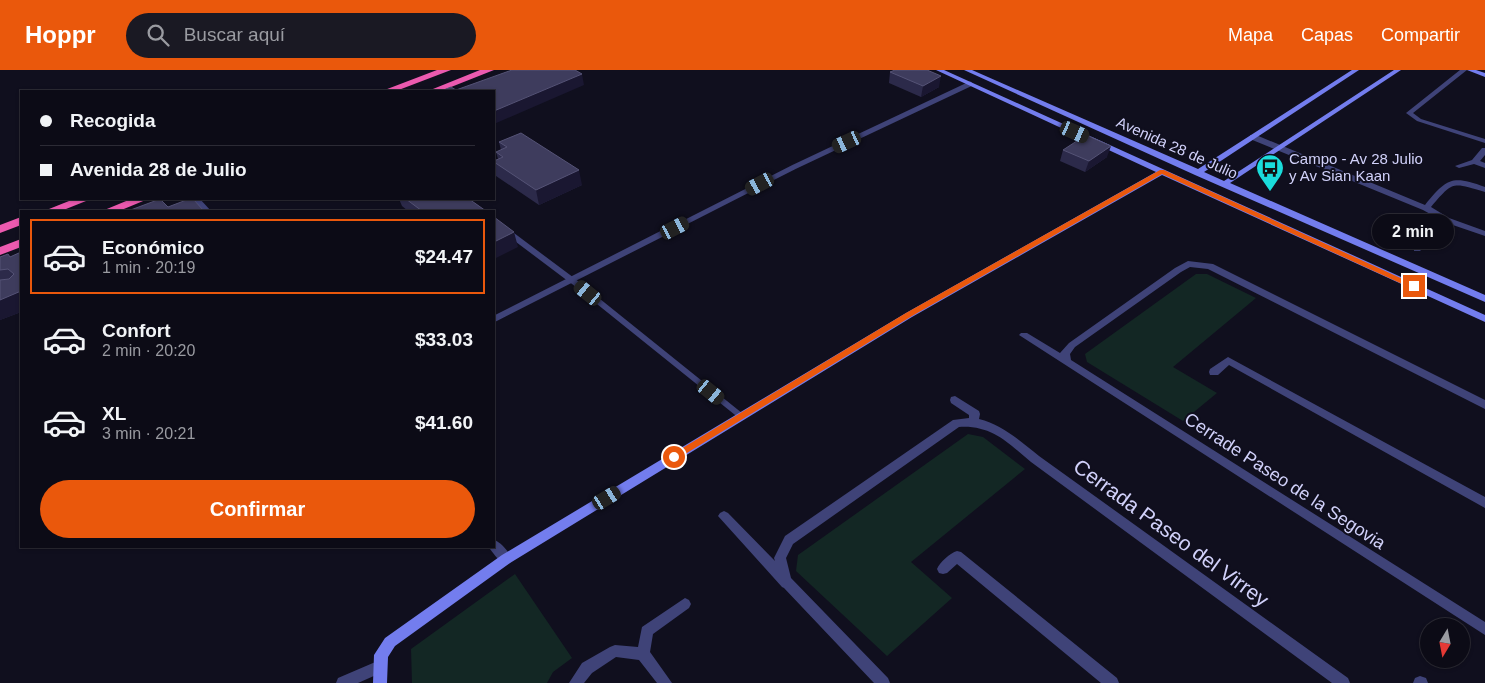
<!DOCTYPE html>
<html lang="es">
<meta charset="utf-8">
<style>
:root{--surface:#0c0b16;--page:#1a1923;--text:#f1f3f6;--muted:#9a9ba1;--line:#2c2b35;--accent:#ea580c}
body{margin:0;font-family:Arial,sans-serif;background:var(--page);color:var(--text);height:100vh;display:flex;flex-direction:column;font-size:19px;white-space:nowrap}
*{box-sizing:border-box;margin:0}
p{font-size:16px;color:var(--muted)}
.icon{flex:none;width:28px;height:28px;fill:none;stroke:currentColor;stroke-width:2;stroke-linecap:round;stroke-linejoin:round}
.map{position:relative;flex:1;overflow:hidden}
.panel{position:absolute;left:20px;top:140px;width:475px;height:338px;display:flex;flex-direction:column;background:var(--surface);border-radius:0px;box-shadow:0 1px 4px #0004,0 0 0 1px var(--line)}
.panel>*{flex:none}
.top-card{position:absolute;left:20px;top:20px;width:475px;height:110px;border-radius:0px;box-shadow:0 1px 4px #0004,0 0 0 1px var(--line);display:grid;align-content:center;height:110px;padding:0 20px;background:var(--surface)}
.needle{width:32px;rotate:190deg}
.buttons{position:absolute;left:1420px;top:548px;display:grid;gap:10px}
.buttons a{display:grid;place-items:center;width:50px;height:50px;border-radius:50%;background:var(--surface);box-shadow:0 1px 4px #0004,0 0 0 1px var(--line);font-size:25px}
.end{position:absolute;width:22px;height:22px;margin:-11px;border:6px solid #ea580c;background:#fff;box-shadow:0 0 0 2px #fff}
.from{border-radius:50%}
.bubble{position:absolute;height:35px;border-radius:18px;background:var(--surface);box-shadow:0 1px 4px #0004,0 0 0 1px var(--line);font-size:16px;font-weight:700;line-height:35px;text-align:center}
.car{position:absolute;width:15px;height:30px;margin:-15px -8px;border-radius:6px;box-shadow:0 0 4px 1px #0007;background:linear-gradient(#222 24%,#8ab4d8 0 40%,#222 0 76%,#8ab4d8 0 86%,#222 0)}
.top-card b{display:flex;align-items:center;gap:18px;height:48px;font-size:19px}
.top-card b+b{border-top:1px solid var(--line)}
.top-card i{width:12px;height:12px;background:var(--text)}
ul{padding:9px 0 0;list-style:none}
li{display:flex;align-items:center;gap:15px;height:75px;margin:0 10px 8px;padding:0 10px;border:2px solid transparent;border-radius:0px}
li div{flex:1}
li b{display:block;font-size:19px}
li em{font-style:normal;font-weight:700}
li.on{border-color:var(--accent)}
li>.icon{width:45px;height:45px;stroke-width:1.5}
.primary-button{display:flex;gap:10px;margin-top:auto;padding:10px 20px}
.primary-button a{flex:1;height:58px;border-radius:30px;background:var(--accent);color:#fff;font-size:20px;font-weight:700;line-height:58px;text-align:center}
header{display:flex;align-items:center;gap:30px;box-sizing:border-box;height:70px;padding:0 25px;background:var(--accent);color:#fff}
header strong{font-size:24px}
nav{display:flex;gap:28px;margin-inline-start:auto;font-size:18px}
.search{width:350px;height:45px;background:var(--page);display:flex;align-items:center;gap:12px;box-sizing:border-box;padding:0 18px;border-radius:28px;color:var(--muted);font-size:19px}
.map>svg:first-child{display:block}
.green{fill:#132724}
.lines{fill:none;stroke-linecap:round;stroke-linejoin:round}
.lane-far1{stroke:#3f4378;stroke-width:5}
.lane{stroke:#3f4378;stroke-width:6}
.street{fill:#3f4378;fill-rule:evenodd}
.secondary{fill:#737dee;fill-rule:evenodd}
.highway{fill:#eb5aaf;fill-rule:evenodd}
.wall{fill:#2c2a4a}
.shaded-wall{fill:#1a1731}
.building{fill:#3e3c5d;stroke:#555376}
.route{fill:#ea580c}
.labels{text-anchor:middle;stroke-width:4;stroke-linejoin:round;paint-order:stroke}
.far-street-label{font-size:15px;fill:#d1d1fa;stroke:#100f1e}
.far-poi-label{font-size:15px;fill:#d1d1fa;stroke:#100f1e;text-anchor:start}
.street-label{font-size:18px;fill:#d1d1fa;stroke:#100f1e}
.near-street-label{font-size:21px;fill:#d1d1fa;stroke:#100f1e}
</style>
<header>
<strong>Hoppr</strong>
<div class="search"><svg class="icon" aria-label="search" viewBox="0 0 24 24"><circle cx="10" cy="10" r="6"/><path d="M15 15l6 6"/></svg>Buscar aquí</div>
<nav><a>Mapa</a><a>Capas</a><a>Compartir</a></nav>
</header>
<div class="map">
<svg width="1485" height="613" viewBox="0 0 1485 613">
<rect width="100%" height="100%" fill="#100f1e"/>
<path class="green" d="M1196,204H1207L1256,228L1173,297L1217,323L1183,351L1087,292L1085,284Z
M968,364L983,367L1025,399L911,492L952,528L887,586L796,501L798,485Z
M515,504L572,588L553,602L547,613H412L411,579Z"/>
<g class="lines">
<path class="lane-far1" d="M494,152L499,156
M678,156L794,97L970,14"/>
<path class="lane" d="M497,154L573,211L741,346
M494,249L681,154"/>
<path class="street" d="M1460,0H1467L1413,43L1421,49L1485,69V73L1417,51L1406,43Z
M1250,65H1256L1425,135C1447,108 1452,105 1485,117V122C1452,113 1454,110 1431,137L1449,148L1485,161V166L1447,153L1420,181H1414V177L1441,150L1423,140L1250,69Z
M1482,78H1485V85L1480,91L1485,93V98L1474,94L1459,98L1455,96L1472,90Z
M192,129H200L211,141H203Z
M1188,191L1213,194L1485,330V339L1208,199L1190,197L1181,202L1075,277L1070,284L1071,290L1485,552V565L1019,265L1021,263H1027L1060,283L1069,273L1175,198Z
M1228,287L1485,427V438L1229,295L1218,305H1210L1209,302L1210,299Z
M955,326L979,341L980,344L979,349C1003,355 1020,371 1039,386L1348,608L1350,613H1332L1031,392C1008,373 992,355 959,357L793,474L786,488L791,508L888,608L890,613H874L784,518L782,517L718,446L720,443L724,441L728,443L775,491L774,488L785,466L953,350L969,348V345L951,333L950,330L951,327Z
M494,470C501,472 509,482 512,489L510,493C501,496 495,485 490,479L489,476H494Z
M957,481L961,482L1117,608L1119,613H1101L957,494L947,503L943,504L939,503L937,499C940,492 950,483 957,481Z
M685,528L689,530L691,534L689,538L653,564L650,582L672,613H657L639,590L616,587L592,603L584,613H569L582,593L610,577L615,575L638,577L642,557Z
M380,590L385,591L387,596L385,601L358,613H336L338,608Z
M1420,606L1426,608L1428,613H1413L1415,608Z"/>
<path class="secondary" d="M936,0H944L1485,245V252L1162,105L912,247L510,493L395,576L388,587L387,613H373L374,585L385,568L502,485L906,243L1156,102Z
M964,0H972L1198,99L1352,0H1359L1204,102L1224,111L1394,0H1401L1230,113L1485,225V232L1195,105Z
M1467,0H1476L1485,3V7Z"/>
<path class="highway" d="M437,0H451L396,21H382Z
M480,0H494L441,21H428Z
M74,129H91L61,141H44Z
M131,129H148L119,141H102Z
M21,147V155L0,163V155Z
M21,169V177L0,185V177Z"/>
</g>
<path class="wall" d="M890,2L939,17L921,27L889,13Z
M499,72L582,115L539,135L496,106L494,96V91L498,89L496,82L501,80Z
M1063,80L1107,87L1085,102L1060,91Z
M399,129H469L486,141H408L402,136Z
M21,182V242L0,250V187H10Z"/>
<path class="shaded-wall" d="M582,4L584,15L494,54V41Z
M941,6L939,17L921,27L923,16Z
M1111,76L1107,87L1085,102L1089,91Z
M579,100L582,115L539,135L536,120Z
M514,162L518,177L494,189V172Z
M21,221V242L0,250V230Z"/>
<path class="building" d="M512,0H575L582,4L494,41V21H441L451,17L456,20Z
M895,0H927L941,6L923,16L890,2Z
M521,63L579,100L536,120L494,92V91L503,87L496,82L507,77L499,72Z
M1086,65L1111,76L1089,91L1063,80Z
M160,129L168,137L189,129H193L204,141H128Z
M406,129H469L486,141H422Z
M494,147L514,162L494,172Z
M21,182V221L0,230V210L9,209L14,204L8,199L0,200V187L8,184L10,187Z"/>
<path class="route" d="M1160,100H1164L1418,216L1411,218L1162,104L912,246L677,389H671V385L906,243Z"/>
<defs>
<g id="bus-pin" transform="scale(1.4375)"><path d="M0 17L-7.5 6A9.5 9.5 0 1 1 7.5 6Z" fill="#1adcdb" stroke="#100f1e"/><path d="M-5-6H5V4H4V6H2V4H-2V6H-4V4H-5ZM-3.5-4V0h7V-4ZM-3.5 1.2v1.5H-2V1.2ZM2 1.2v1.5H3.5V1.2Z" fill="#111"/></g>
</defs>
<g fill-rule="evenodd">
<use href="#bus-pin" x="1270" y="98"/>
</g>
<g class="labels">
<g class="far-street-label">
<text transform="translate(1177 78) rotate(24)" y="5">Avenida 28 de Julio</text>
</g>
<g class="far-poi-label">
<text x="1289" y="94">Campo - Av 28 Julio<tspan x="1289" dy="17">y Av Sian Kaan</tspan></text>
</g>
<g class="street-label">
<text transform="translate(1285 411) rotate(33)" y="6">Cerrade Paseo de la Segovia</text>
</g>
<g class="near-street-label">
<text transform="translate(1171 463) rotate(36)" y="7">Cerrada Paseo del Virrey</text>
</g>
</g>
</svg>
<div class="buttons">
<a><svg class="needle" viewBox="-14 -14 28 28"><path d="M0-13l5 13h-10z" fill="#e53935"/><path d="M0 13l5-13h-10z" fill="#9a9ba1"/></svg></a>
</div>
<i class="end from" style="left:674px;top:387px"></i>
<i class="end" style="left:1414px;top:216px"></i>
<div class="bubble" style="left:1372px;top:144px;width:82px">2 min</div>
<i class="car" style="left:1075px;top:62px;rotate:114deg"></i>
<i class="car" style="left:847px;top:72px;rotate:245deg"></i>
<i class="car" style="left:760px;top:114px;rotate:242deg"></i>
<i class="car" style="left:675px;top:158px;rotate:63deg"></i>
<i class="car" style="left:588px;top:223px;rotate:309deg"></i>
<i class="car" style="left:711px;top:322px;rotate:129deg"></i>
<i class="car" style="left:607px;top:428px;rotate:59deg"></i>
<div class="top-card">
<b><i class="from"></i>Recogida</b>
<b><i></i>Avenida 28 de Julio</b>
</div>
<section class="panel">
<ul>
<li class="on"><svg class="icon" aria-label="car" viewBox="0 0 24 24"><path d="M5 17H2v-5l4-1 3-4h7l3 4 3 1v5h-3M9 17h6M6 11h13"/><circle cx="7" cy="17" r="2"/><circle cx="17" cy="17" r="2"/></svg><div><b>Económico</b><p>1 min · 20:19</p></div><em>$24.47</em></li>
<li><svg class="icon" aria-label="car" viewBox="0 0 24 24"><path d="M5 17H2v-5l4-1 3-4h7l3 4 3 1v5h-3M9 17h6M6 11h13"/><circle cx="7" cy="17" r="2"/><circle cx="17" cy="17" r="2"/></svg><div><b>Confort</b><p>2 min · 20:20</p></div><em>$33.03</em></li>
<li><svg class="icon" aria-label="car" viewBox="0 0 24 24"><path d="M5 17H2v-5l4-1 3-4h7l3 4 3 1v5h-3M9 17h6M6 11h13"/><circle cx="7" cy="17" r="2"/><circle cx="17" cy="17" r="2"/></svg><div><b>XL</b><p>3 min · 20:21</p></div><em>$41.60</em></li>
</ul>
<div class="primary-button"><a>Confirmar</a></div>
</section>
</div>
